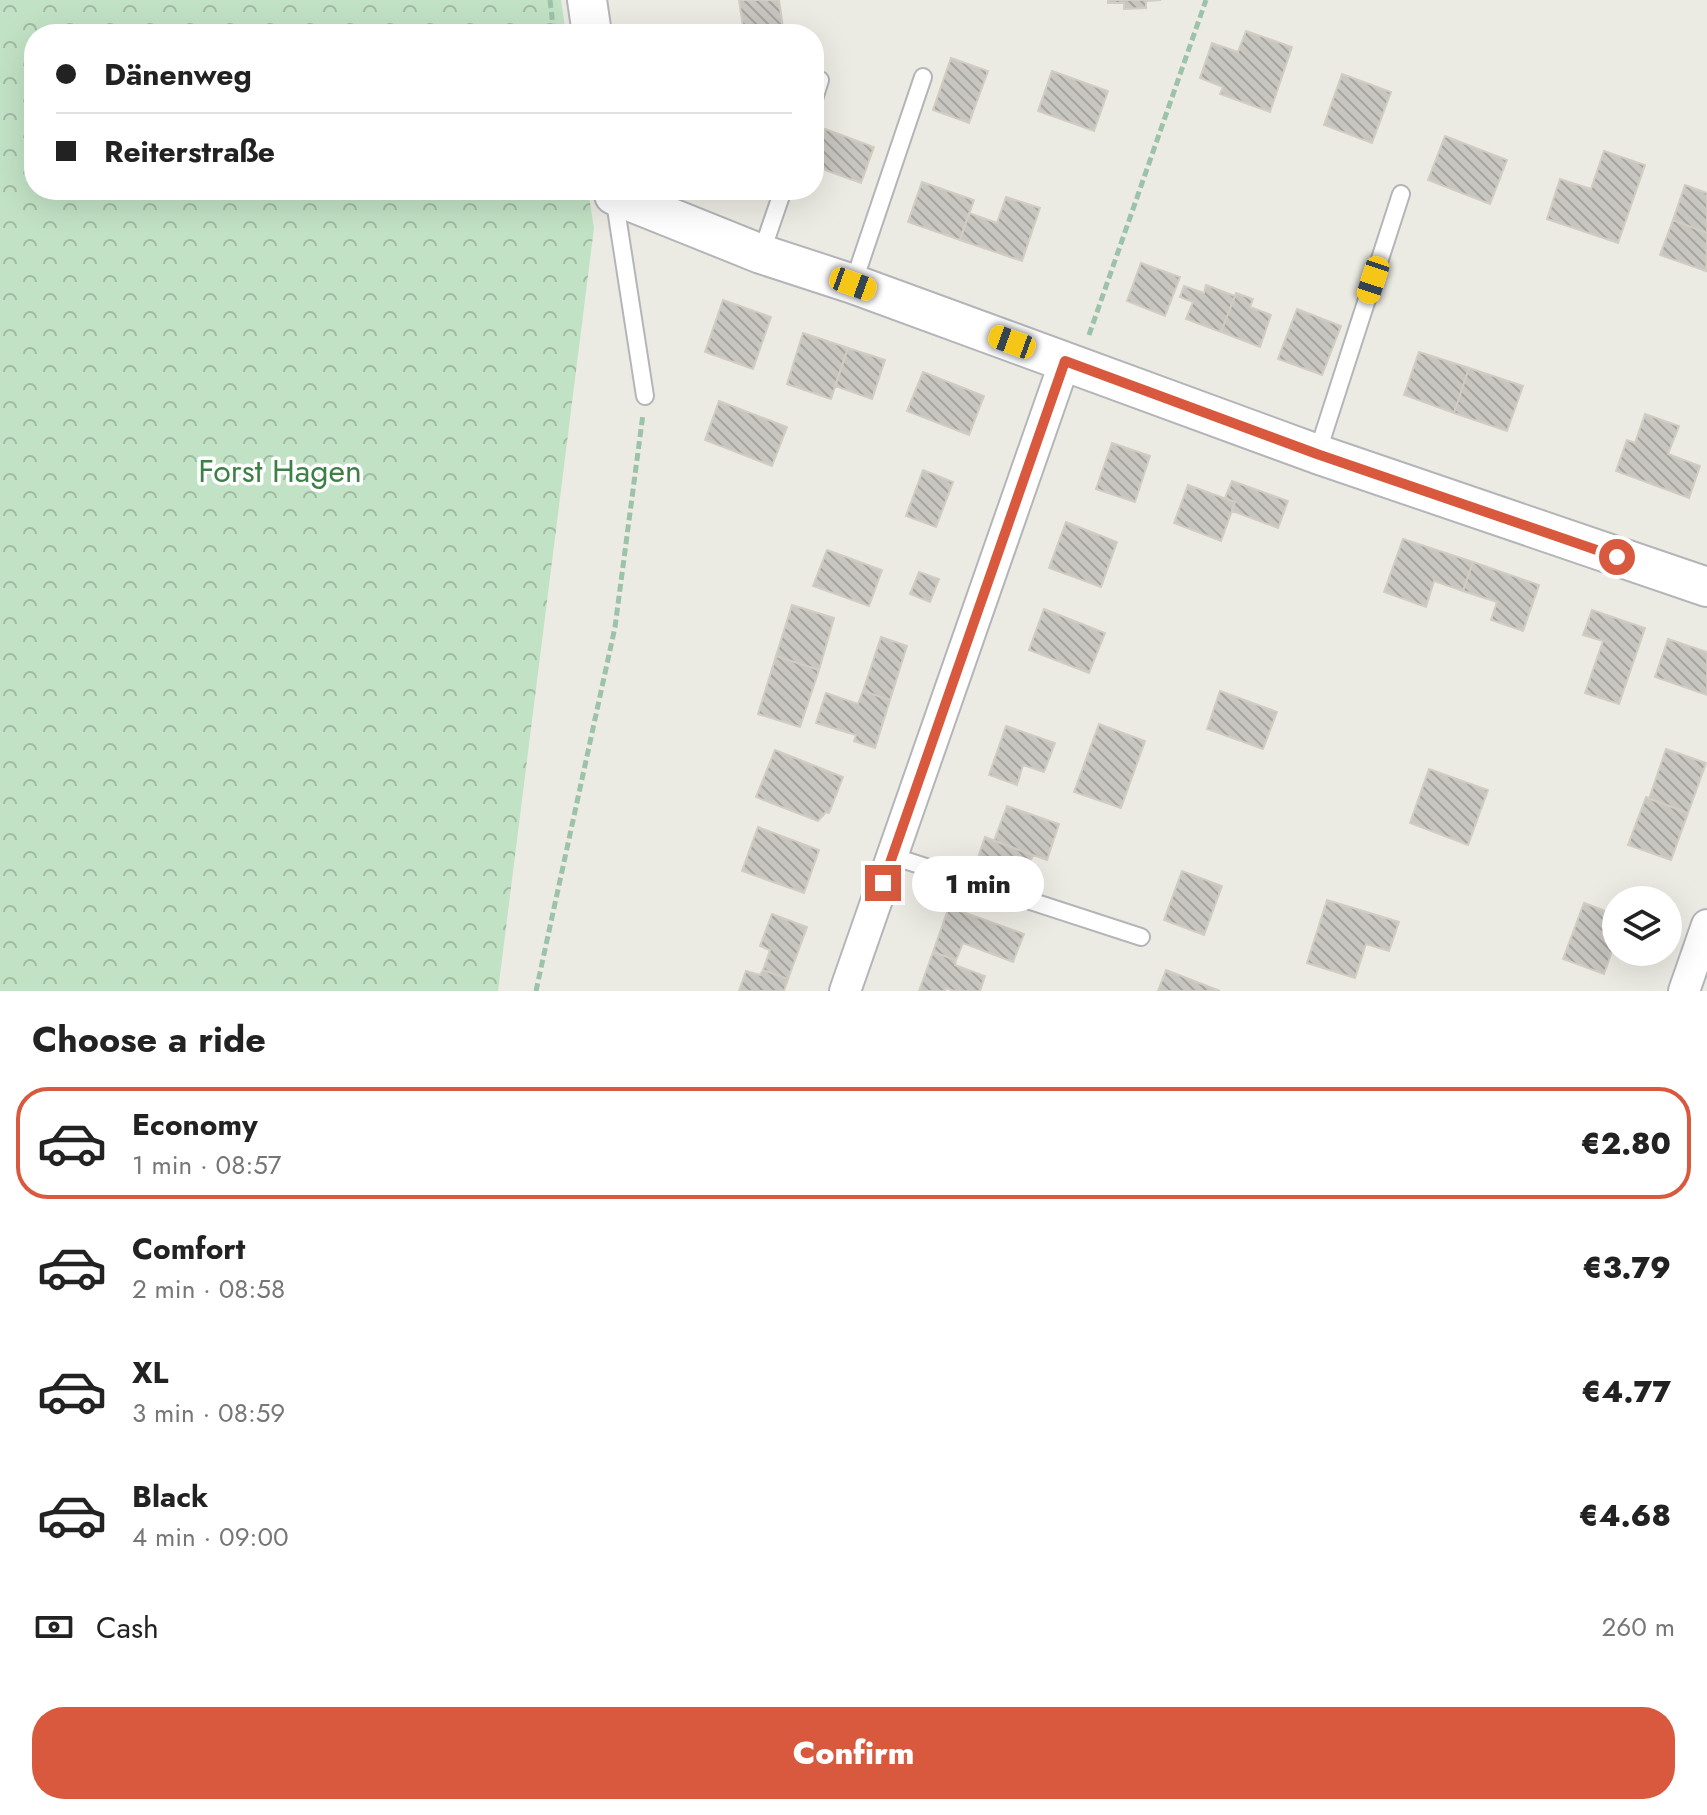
<!DOCTYPE html>
<meta charset="utf-8">
<style>
:root{--surface:#fff;--page:#f2f2f2;--text:#222;--muted:#767676;--line:#e0e0e0;--accent:#d8593d}
body{margin:0;font-family:Jost,sans-serif;background:var(--page);color:var(--text);height:100vh;display:flex;flex-direction:column;font-size:30px;white-space:nowrap}
*{box-sizing:border-box;margin:0}
p{font-size:26px;color:var(--muted)}
.icon{flex:none;width:44px;height:44px;fill:none;stroke:currentColor;stroke-width:2;stroke-linecap:round;stroke-linejoin:round}
.map{position:relative;height:991px;overflow:hidden}
.panel{display:flex;flex-direction:column;background:var(--surface);flex:1}
.panel>*{flex:none}
.guide{position:absolute;left:24px;top:24px;width:800px;height:176px;border-radius:32px;box-shadow:0 8px 32px #0002;display:grid;align-content:center;height:176px;padding:0 32px;background:var(--surface)}
.tools{position:absolute;left:1602px;top:886px;display:grid;gap:16px}
.tools a{display:grid;place-items:center;width:80px;height:80px;border-radius:50%;background:var(--surface);box-shadow:0 8px 32px #0002;font-size:40px}
.end{position:absolute;width:36px;height:36px;margin:-18px;border:10px solid #d8593d;background:#fff;box-shadow:0 0 0 4px #fff}
.from{border-radius:50%}
.bubble{position:absolute;height:56px;border-radius:28px;background:var(--surface);box-shadow:0 8px 32px #0002;font-size:26px;font-weight:800;line-height:56px;text-align:center}
.car{position:absolute;width:24px;height:48px;margin:-24px -12px;border-radius:10px;box-shadow:0 0 6px 2px #0007;background:linear-gradient(#f5c518 24%,#345 0 40%,#f5c518 0 76%,#345 0 86%,#f5c518 0)}
.guide b{display:flex;align-items:center;gap:28px;height:76px;font-size:30px}
.guide b+b{border-top:2px solid var(--line)}
.guide i{width:20px;height:20px;background:var(--text)}
ul{padding:0;list-style:none}
li{display:flex;align-items:center;gap:24px;height:112px;margin:0 16px 12px;padding:0 16px;border:4px solid transparent;border-radius:32px}
li div{flex:1}
li b{display:block;font-size:30px}
li em{font-style:normal;font-weight:800}
li.active{border-color:var(--accent)}
li>.icon{width:72px;height:72px;stroke-width:1.5}
h2{padding:0 32px;font-size:36px;line-height:96px}
.pay{display:flex;align-items:center;gap:20px;height:88px;padding:0 32px;font-size:30px}
.pay p{margin-inline-start:auto}
.button{display:flex;gap:16px;margin-top:auto;padding:16px 32px}
.button a{flex:1;height:92px;border-radius:32px;background:var(--accent);color:#fff;font-size:32px;font-weight:800;line-height:92px;text-align:center}
.map>svg:first-child{display:block}
.forest{fill:url(#forest-crowns)}
.building{fill:url(#building-back-hatch);stroke:#d1cdc2;stroke-width:2}
.lines{fill:none;stroke-linecap:round;stroke-linejoin:round}
.service-casing{stroke:#b4b5b9;stroke-width:20}
.minor-casing{stroke:#b4b5b9;stroke-width:34}
.tertiary-casing{stroke:#b4b5b9;stroke-width:42}
.path{stroke:#9cc2aa;stroke-width:5;stroke-dasharray:8 4;stroke-linecap:butt}
.service{stroke:#fff;stroke-width:16}
.minor{stroke:#fff;stroke-width:30}
.tertiary{stroke:#fff;stroke-width:38}
.route{stroke:#d8593d;stroke-width:10}
.labels{text-anchor:middle;stroke-width:7;stroke-linejoin:round;paint-order:stroke}
.park-label{font-size:32px;fill:#3d8046;stroke:#fff}
</style>
<div class="map">
<svg width="1707" height="991" viewBox="0 0 1707 991">
<defs>
<pattern id="forest-crowns" width="20" height="18" patternUnits="userSpaceOnUse" patternTransform="scale(2)"><rect width="20" height="18" fill="#c2e2c5"/><path d="M2 6a3 3 0 1 1 6 0M12 15a3 3 0 1 1 6 0" fill="none" stroke="#a1baa3"/></pattern>
<pattern id="building-back-hatch" width="6" height="6" patternUnits="userSpaceOnUse" patternTransform="scale(2)"><rect width="6" height="6" fill="#c8c6c0"/><path d="M-1 5l2 2M0 0l6 6M5-1l2 2" fill="none" stroke="#a5a49f"/></pattern>
</defs>
<rect width="100%" height="100%" fill="#ecebe3"/>
<path class="forest" d="M0,0H561L566,34H34V190H588L594,228L498,991H0Z"/>
<path class="building" d="M739,0H779L784,34H744Z
M1108,0H1161L1146,1V8L1124,9V3H1108Z
M1246,31L1292,47L1270,112L1220,94L1223,87L1200,78L1212,43L1238,52Z
M951,58L988,71L969,123L933,110Z
M1052,71L1108,91L1094,131L1038,111Z
M1342,74L1391,92L1372,143L1324,125Z
M825,129L874,147L861,183L814,166V159Z
M1445,136L1507,160L1490,204L1428,180Z
M1604,151L1645,165L1618,243L1547,219L1560,179L1591,189Z
M922,182L974,200L960,240L908,222Z
M1685,185L1707,193V233L1673,220Z
M1006,197L1040,208L1022,261L960,240L969,213L997,223Z
M1673,220L1707,233L1706,271L1660,255Z
M1141,263L1180,277L1165,316L1127,301Z
M1206,285L1235,296L1221,332L1186,319L1193,302L1180,297L1184,286L1204,293Z
M1236,293L1253,299L1250,307L1271,315L1260,347L1221,332Z
M723,300L771,317L753,369L705,352Z
M1297,309L1341,326L1322,375L1278,359Z
M803,333L848,348L831,399L787,384Z
M848,348L885,360L872,399L835,386Z
M1419,352L1469,368L1454,413L1404,395Z
M1469,368L1523,386L1507,431L1454,413Z
M923,372L984,396L969,435L907,411Z
M719,401L787,427L772,466L705,440Z
M1645,414L1679,426L1668,454L1700,466L1689,498L1616,471L1627,440L1635,443Z
M1112,443L1150,456L1135,502L1096,489Z
M923,470L953,482L936,527L906,516Z
M1232,481L1288,501L1278,528L1232,511L1235,502L1225,498Z
M1188,485L1235,502L1221,541L1174,523Z
M1066,522L1117,542L1101,587L1049,568Z
M1403,539L1473,562L1463,591L1434,581L1426,607L1384,592Z
M827,550L882,570L869,606L813,586Z
M1473,562L1539,585L1523,631L1491,620L1497,602L1463,591Z
M919,572L939,579L930,602L910,594Z
M792,605L834,618L819,670L776,656Z
M1044,609L1105,633L1089,673L1029,650Z
M1592,610L1645,628L1619,704L1585,693L1603,641L1583,635Z
M881,637L907,646L890,700L863,691Z
M1668,639L1707,652V695L1655,677Z
M776,656L819,670L800,727L758,714Z
M863,691L890,700L875,748L854,741L856,735L816,723L826,693L858,704Z
M1220,691L1277,712L1263,749L1207,729Z
M1099,724L1145,741L1121,808L1074,792Z
M1006,726L1055,743L1044,772L1023,765L1017,785L989,775Z
M1666,749L1706,763L1688,813L1649,799Z
M775,750L843,777L829,813L826,812L818,821L756,797Z
M1429,769L1488,790L1468,845L1410,823Z
M1646,797L1688,813L1671,860L1628,845Z
M1007,806L1059,824L1047,860L994,841Z
M758,827L819,850L804,893L742,871Z
M985,837L1033,855L1020,889L973,872Z
M1182,871L1222,886L1204,935L1164,920Z
M1327,900L1399,922L1389,951L1366,944L1355,978L1307,963Z
M1584,903L1616,915V940L1604,974L1563,959Z
M949,907L1024,934L1013,962L963,943L956,960L933,952Z
M772,914L807,927L788,979L763,970L770,950L760,946Z
M933,952L956,960L955,965L985,976L980,991H954L946,988L945,991H919Z
M763,970L788,979L784,991H739L746,971L760,975Z
M1166,970L1220,991H1158Z"/>
<g class="lines">
<g class="service-casing">
<path id="service" d="M814,99L820,80
M614,196L645,396
M761,254L783,190
M853,284L923,77
M1317,454L1401,194
M892,856L1141,937"/>
</g>
<g class="minor-casing">
<path id="minor" d="M845,991L1065,361
M1684,991L1707,925"/>
</g>
<g class="tertiary-casing">
<path id="tertiary" d="M587,0L592,34
M613,190L614,195L761,254L853,284L1317,454L1707,587"/>
</g>
<path class="path" d="M550,0L554,34
M1089,335L1206,0
M536,991L615,627L643,414"/>
<use href="#service" class="service"/>
<use href="#minor" class="minor"/>
<use href="#tertiary" class="tertiary"/>
</g>
<g class="lines">
<path class="route" d="M883,883L1065,361L1317,454L1617,557"/>
</g>
<g class="labels">
<g class="park-label">
<text x="280" y="482">Forst Hagen</text>
</g>
</g>
</svg>
<div class="tools">
<a><svg class="icon" aria-label="layers" viewBox="0 0 24 24"><path d="M12 4l9 5-9 5-9-5zM3 14l9 5 9-5"/></svg></a>
</div>
<i class="end from" style="left:1617px;top:557px"></i>
<i class="end" style="left:883px;top:883px"></i>
<div class="bubble" style="left:912px;top:856px;width:132px">1 min</div>
<i class="car" style="left:1373px;top:280px;rotate:198deg"></i>
<i class="car" style="left:853px;top:284px;rotate:110deg"></i>
<i class="car" style="left:1012px;top:342px;rotate:290deg"></i>
<div class="guide">
<b><i class="from"></i>Dänenweg</b>
<b><i></i>Reiterstraße</b>
</div>
</div>
<section class="panel">
<h2>Choose a ride</h2>
<ul>
<li class="active"><svg class="icon" aria-label="car" viewBox="0 0 24 24"><path d="M5 17H2v-5l4-1 3-4h7l3 4 3 1v5h-3M9 17h6M6 11h13"/><circle cx="7" cy="17" r="2"/><circle cx="17" cy="17" r="2"/></svg><div><b>Economy</b><p>1 min · 08:57</p></div><em>€2.80</em></li>
<li><svg class="icon" aria-label="car" viewBox="0 0 24 24"><path d="M5 17H2v-5l4-1 3-4h7l3 4 3 1v5h-3M9 17h6M6 11h13"/><circle cx="7" cy="17" r="2"/><circle cx="17" cy="17" r="2"/></svg><div><b>Comfort</b><p>2 min · 08:58</p></div><em>€3.79</em></li>
<li><svg class="icon" aria-label="car" viewBox="0 0 24 24"><path d="M5 17H2v-5l4-1 3-4h7l3 4 3 1v5h-3M9 17h6M6 11h13"/><circle cx="7" cy="17" r="2"/><circle cx="17" cy="17" r="2"/></svg><div><b>XL</b><p>3 min · 08:59</p></div><em>€4.77</em></li>
<li><svg class="icon" aria-label="car" viewBox="0 0 24 24"><path d="M5 17H2v-5l4-1 3-4h7l3 4 3 1v5h-3M9 17h6M6 11h13"/><circle cx="7" cy="17" r="2"/><circle cx="17" cy="17" r="2"/></svg><div><b>Black</b><p>4 min · 09:00</p></div><em>€4.68</em></li>
</ul>
<div class="pay"><svg class="icon" aria-label="cash" viewBox="0 0 24 24"><path d="M3 7h18v10H3z"/><circle cx="12" cy="12" r="2"/></svg>Cash<p>260 m</p></div>
<div class="button"><a>Confirm</a></div>
</section>
